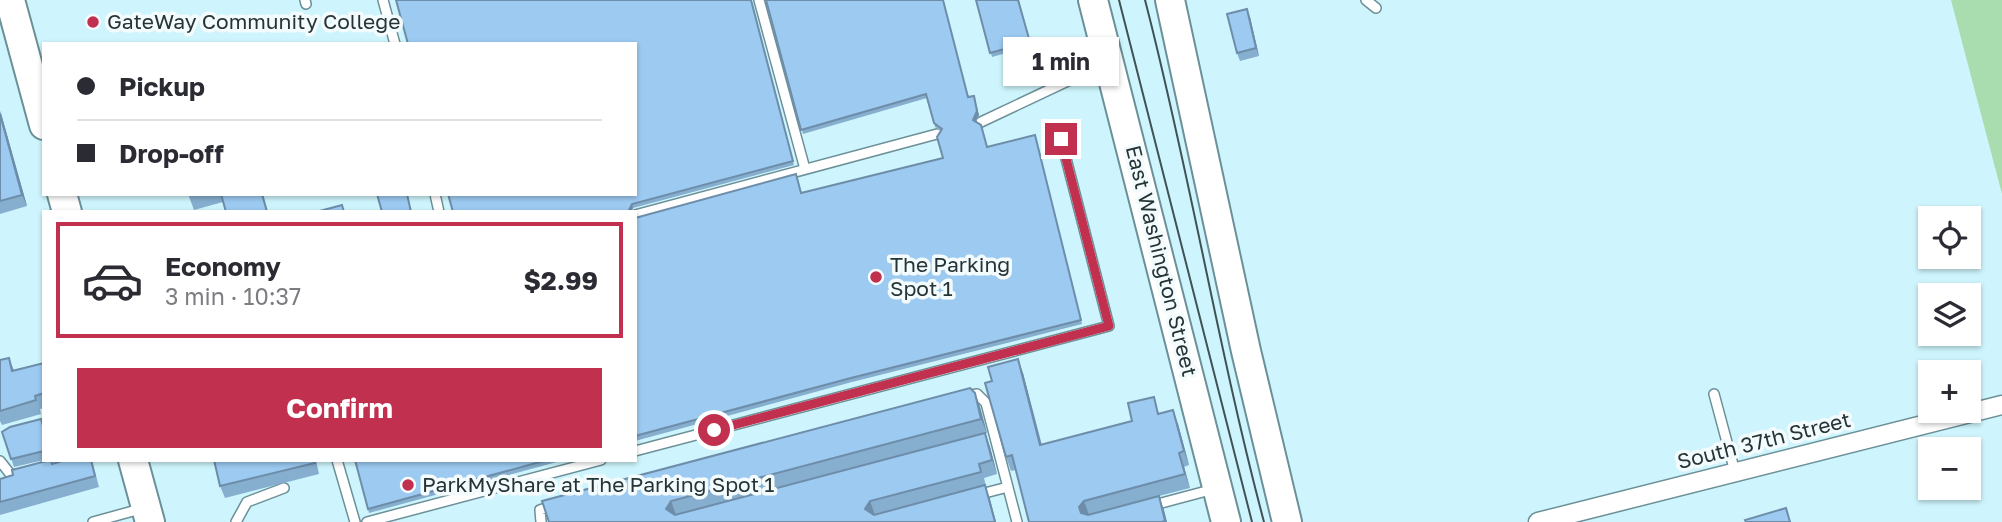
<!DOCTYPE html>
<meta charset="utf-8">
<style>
:root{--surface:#fff;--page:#f2f2f3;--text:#2b2b33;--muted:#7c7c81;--line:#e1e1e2;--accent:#c1314f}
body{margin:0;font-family:"Golos Text",sans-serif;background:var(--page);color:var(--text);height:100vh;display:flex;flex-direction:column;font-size:26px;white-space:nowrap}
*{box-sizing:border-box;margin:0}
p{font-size:23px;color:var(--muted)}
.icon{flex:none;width:38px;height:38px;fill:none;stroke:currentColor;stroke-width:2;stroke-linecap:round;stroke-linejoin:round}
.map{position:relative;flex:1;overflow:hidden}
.details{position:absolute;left:42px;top:210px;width:595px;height:252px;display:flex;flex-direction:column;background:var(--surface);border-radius:0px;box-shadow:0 2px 5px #0004}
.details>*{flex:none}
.banner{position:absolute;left:42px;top:42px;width:595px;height:154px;border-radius:0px;box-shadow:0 2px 5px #0004;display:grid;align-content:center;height:154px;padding:0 35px;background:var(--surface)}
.controls{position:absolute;left:1918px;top:206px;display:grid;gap:14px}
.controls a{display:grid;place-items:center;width:63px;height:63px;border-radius:0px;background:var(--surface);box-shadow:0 2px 5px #0004;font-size:35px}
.end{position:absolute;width:32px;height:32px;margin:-16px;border:9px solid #c1314f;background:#fff;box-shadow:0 0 0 4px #fff}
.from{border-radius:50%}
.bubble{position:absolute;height:49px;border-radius:0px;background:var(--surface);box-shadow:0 2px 5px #0004;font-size:23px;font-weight:700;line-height:49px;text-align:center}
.banner b{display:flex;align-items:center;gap:24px;height:66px;font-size:26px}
.banner b+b{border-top:2px solid var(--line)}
.banner i{width:18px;height:18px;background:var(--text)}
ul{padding:12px 0 0;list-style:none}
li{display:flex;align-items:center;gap:21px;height:116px;margin:0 14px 10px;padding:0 21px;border:4px solid transparent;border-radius:0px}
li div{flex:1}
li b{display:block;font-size:26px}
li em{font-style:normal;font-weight:700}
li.current{border-color:var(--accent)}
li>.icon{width:63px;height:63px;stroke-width:1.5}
.primary-button{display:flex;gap:14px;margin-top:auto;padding:14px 35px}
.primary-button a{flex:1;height:80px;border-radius:0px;background:var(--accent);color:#fff;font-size:28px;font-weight:700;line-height:80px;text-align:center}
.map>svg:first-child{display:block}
.green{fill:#a9dcae}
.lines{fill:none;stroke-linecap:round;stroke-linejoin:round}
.service-casing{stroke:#6c9098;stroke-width:12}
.minor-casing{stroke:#6c9098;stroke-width:21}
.primary-casing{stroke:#6c9098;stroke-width:32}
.service{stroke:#fff;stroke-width:9}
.minor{stroke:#fff;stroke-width:18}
.primary{stroke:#fff;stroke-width:28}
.tram{stroke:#3f5256;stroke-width:2}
.wall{fill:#86aecf}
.shaded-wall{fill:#6d8da9}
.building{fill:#9ccaf1;stroke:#6d8da9;stroke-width:2}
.route{stroke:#c1314f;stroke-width:9}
.poi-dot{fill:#c1314f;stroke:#f4fbfd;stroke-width:2.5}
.labels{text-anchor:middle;stroke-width:7;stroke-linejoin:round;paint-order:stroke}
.poi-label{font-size:21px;fill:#253437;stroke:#f4fbfd;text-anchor:start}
.street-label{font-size:21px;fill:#253437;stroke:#f4fbfd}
</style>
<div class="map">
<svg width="2002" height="522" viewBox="0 0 2002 522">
<rect width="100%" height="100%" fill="#cef5fd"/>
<path class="green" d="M1951,0H2002V194Z"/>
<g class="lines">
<g class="service-casing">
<path id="service" d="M305,0L306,4
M383,0L395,44
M759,0L805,169
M1366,0L1376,8
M981,122L1106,63
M435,194L439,212
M635,215L937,134
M1714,394L1735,472
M966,396L977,394L986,403L1017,522
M635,451L1109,326L1061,139
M337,460L355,522
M0,461L11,475L23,474
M977,495L1008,487
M1150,506L1214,489
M93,522L144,508
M236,522L247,502L284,488
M367,522L601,460
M541,522L540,510L554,505"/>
</g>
<g class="minor-casing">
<path id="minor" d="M1538,522L2002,405"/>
</g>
<g class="primary-casing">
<path id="primary" d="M10,0L44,125
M1093,0L1226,522
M1170,0L1246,351L1287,522
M62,194L67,212
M133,460L150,522"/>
</g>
<use href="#service" class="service"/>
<use href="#minor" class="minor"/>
<use href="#primary" class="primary"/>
<path class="tram" d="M1119,0L1252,522
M1145,0C1190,173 1218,349 1264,522"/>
</g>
<path class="wall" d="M766,0L975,100L979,115L976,122L987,147L1035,135L1082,324L852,382L635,441V218L802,193L943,158L941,131L935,127L927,98L803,134Z
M976,0H1019L1031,46L992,57Z
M752,2L794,165L633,208L631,212H453Z
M1250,17L1259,56L1240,61L1237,53Z
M0,111L27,206L0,214Z
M188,194H263L268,212H226L223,202L194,210Z
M9,358L14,370L44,363V408L40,409L41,414L2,425L0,421V360Z
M1023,373L1042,445L1160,414L1178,424L1189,465L1184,467L1190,488L1159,496L1167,522H1029L1016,470L1011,471L1006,457Z
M975,393L980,407L987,433H985L990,447L997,474L984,478L986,486H985L996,522H549Z
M41,419L44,426V460L14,467L2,432Z
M92,460L99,487L0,515V479L52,464Z
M316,460L319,474L225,498L220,486Z
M355,460H564L369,513Z"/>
<path class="shaded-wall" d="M1247,9L1250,17L1259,56L1256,48Z
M974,96L979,115L974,124L973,120Z
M0,111L1,113L27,206L22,195Z
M632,204L633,208L631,212H628Z
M1018,359L1023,373L1045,459L1040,445Z
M975,393L980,407L987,433L981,419Z
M1173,410L1178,424L1189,465L1184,451Z
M985,433L990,447L997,474L992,460Z
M1179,453L1184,467L1190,488L1185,474Z
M985,485L990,499L996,522H995Z
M1159,496L1164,510L1167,522H1165Z
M671,501L676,515L666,509Z
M870,501L875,515L865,509Z
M1084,501L1089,515L1084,521L1079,507Z"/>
<path class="building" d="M396,0H751L793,161L632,204L628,212H453L448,194H635V44H408Z
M766,0H943L968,97L974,96L977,111L973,120L981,125L987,147L1035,135L1081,320L851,378L635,436V218L796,174L801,193L943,158L937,137L942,129L934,123L926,94L801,130Z
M976,0H1018L1030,42L990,53Z
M1247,9L1256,48L1237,53L1227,14Z
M0,114L22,195L0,201Z
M221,194H262L267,212H226Z
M377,194H407L411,212H382Z
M342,205L344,212H316Z
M9,358L12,371L44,363V393L35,396L36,400L0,411V360Z
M1018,359L1040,445L1132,421L1128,403L1154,397L1158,414L1173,410L1184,451L1179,453L1185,474L1084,501L1079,507L1081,513L1088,515L1159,496L1165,521L1161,522H1029L1012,455L1006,457L985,383L992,381L988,367Z
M970,388L975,393L981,419L671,501L666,509L675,515L985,433L992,460L979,464L981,472L870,501L865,509L874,515L985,485L995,522H549L542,501Z
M41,419L44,429V451L11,459L2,432L10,427Z
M50,460H51L52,464L65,460H91L95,476L0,502V479L13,475L12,470Z
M214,460H315V463L220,486Z
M355,460H547L368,509Z
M1786,508L1790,522H1746L1745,520Z"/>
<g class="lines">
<path class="route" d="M714,430L1109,326L1061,139"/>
</g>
<g class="poi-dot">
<circle cx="93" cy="22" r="7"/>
<circle cx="876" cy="277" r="7"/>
<circle cx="408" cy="485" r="7"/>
</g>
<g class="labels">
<g class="poi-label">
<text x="107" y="29">GateWay Community College</text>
<text x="890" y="272">The Parking<tspan x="890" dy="24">Spot 1</tspan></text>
<text x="422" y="492">ParkMyShare at The Parking Spot 1</text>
</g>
<g class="street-label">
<text transform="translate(1161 261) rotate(76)" y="7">East Washington Street</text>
<text transform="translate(1764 441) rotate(-14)" y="7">South 37th Street</text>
</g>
</g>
</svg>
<div class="controls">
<a><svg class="icon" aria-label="locate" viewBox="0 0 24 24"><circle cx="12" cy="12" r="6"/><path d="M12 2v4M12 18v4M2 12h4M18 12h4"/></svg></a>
<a><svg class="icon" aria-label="layers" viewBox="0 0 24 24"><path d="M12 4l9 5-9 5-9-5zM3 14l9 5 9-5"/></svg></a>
<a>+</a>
<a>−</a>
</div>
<i class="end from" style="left:714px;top:430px"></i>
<i class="end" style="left:1061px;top:139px"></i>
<div class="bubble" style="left:1003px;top:37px;width:116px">1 min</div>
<div class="banner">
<b><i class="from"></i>Pickup</b>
<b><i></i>Drop-off</b>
</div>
<section class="details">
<ul>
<li class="current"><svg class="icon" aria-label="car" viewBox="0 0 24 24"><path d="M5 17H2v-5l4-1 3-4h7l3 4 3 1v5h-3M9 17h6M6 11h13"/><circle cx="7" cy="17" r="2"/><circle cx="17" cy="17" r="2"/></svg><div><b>Economy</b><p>3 min · 10:37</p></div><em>$2.99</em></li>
</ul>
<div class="primary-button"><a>Confirm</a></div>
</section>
</div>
